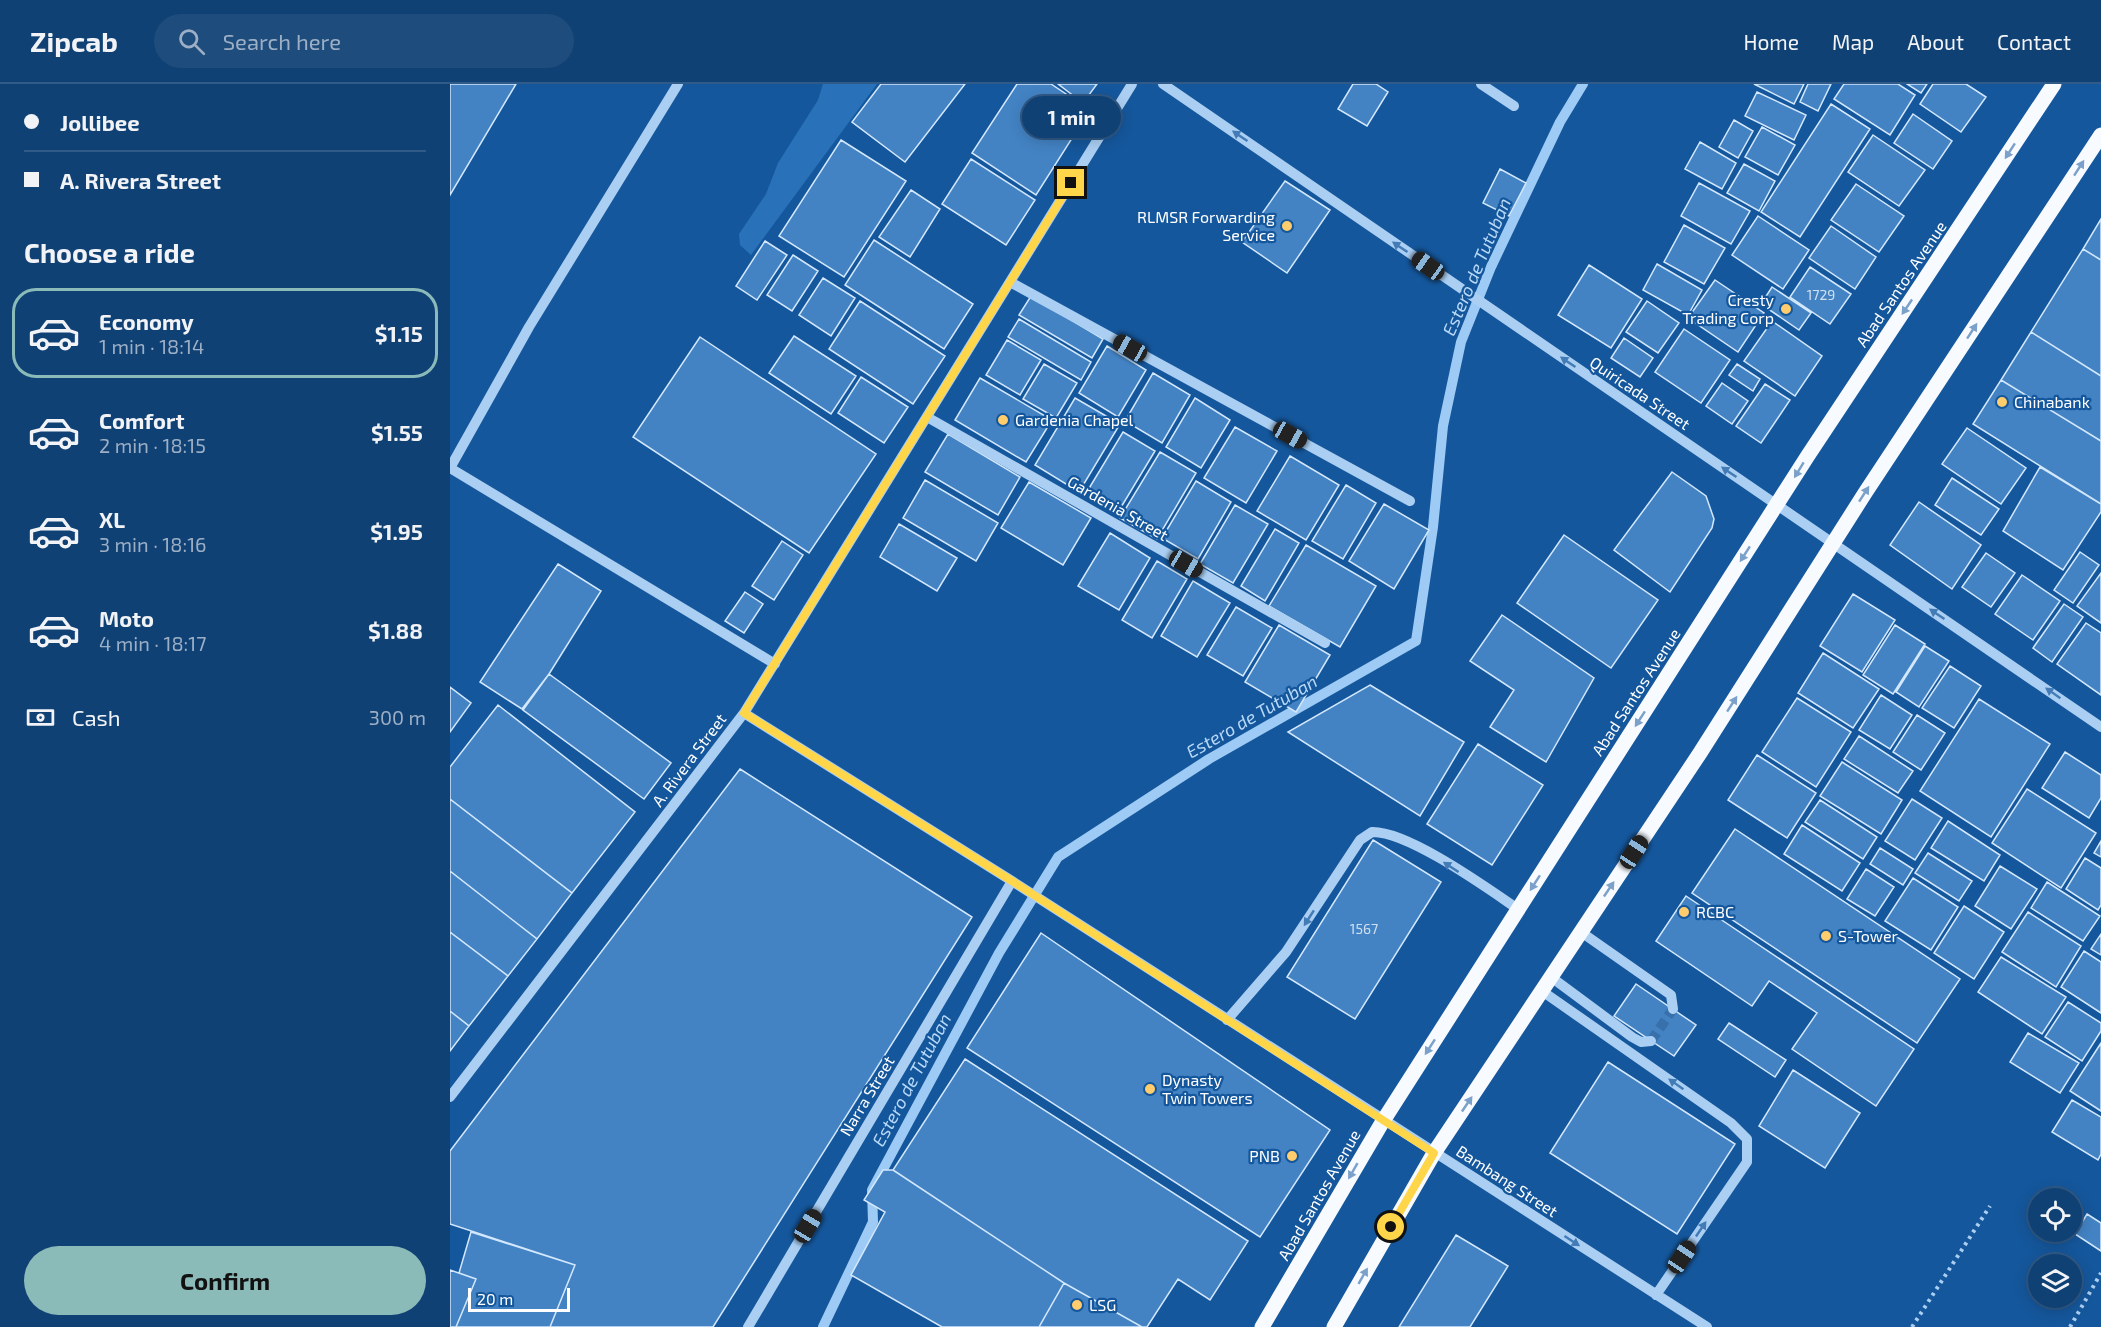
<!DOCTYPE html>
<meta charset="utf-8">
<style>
:root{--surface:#104175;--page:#1e4c7d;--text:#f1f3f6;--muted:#9cafc5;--line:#305a87;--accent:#8bbbb9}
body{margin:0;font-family:"Exo 2",sans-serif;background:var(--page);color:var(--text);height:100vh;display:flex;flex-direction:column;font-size:22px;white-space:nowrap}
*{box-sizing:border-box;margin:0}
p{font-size:20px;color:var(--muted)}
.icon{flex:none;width:33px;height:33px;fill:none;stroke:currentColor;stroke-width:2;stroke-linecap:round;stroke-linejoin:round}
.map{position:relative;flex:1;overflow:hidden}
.drawer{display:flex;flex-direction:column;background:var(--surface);width:450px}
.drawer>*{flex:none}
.top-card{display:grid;align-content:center;height:132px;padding:0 24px;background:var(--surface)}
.fabs{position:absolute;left:1578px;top:1104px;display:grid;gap:12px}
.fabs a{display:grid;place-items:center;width:54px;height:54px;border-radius:50%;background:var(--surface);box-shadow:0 3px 15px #0003,0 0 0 2px var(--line);font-size:30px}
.scale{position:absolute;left:18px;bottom:15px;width:102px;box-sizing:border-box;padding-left:6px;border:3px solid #fff;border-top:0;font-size:16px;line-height:21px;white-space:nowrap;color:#fff;-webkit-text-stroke:4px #15579c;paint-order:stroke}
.end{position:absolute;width:27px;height:27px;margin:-14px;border:8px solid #ffd54a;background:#111;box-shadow:0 0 0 3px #111}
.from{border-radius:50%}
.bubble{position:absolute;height:42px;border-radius:21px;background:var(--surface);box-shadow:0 3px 15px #0003,0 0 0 2px var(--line);font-size:20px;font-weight:700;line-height:42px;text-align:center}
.car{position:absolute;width:18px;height:36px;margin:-18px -9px;border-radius:8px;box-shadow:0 0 4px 2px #0007;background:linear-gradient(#222 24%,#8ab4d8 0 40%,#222 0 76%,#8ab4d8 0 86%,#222 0)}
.top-card b{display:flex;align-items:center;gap:21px;height:57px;font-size:22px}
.top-card b+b{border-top:2px solid var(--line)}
.top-card i{width:15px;height:15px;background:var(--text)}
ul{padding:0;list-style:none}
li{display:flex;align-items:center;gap:18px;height:90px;margin:0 12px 9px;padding:0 12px;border:3px solid transparent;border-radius:24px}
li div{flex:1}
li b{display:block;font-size:22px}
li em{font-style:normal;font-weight:700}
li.current{border-color:var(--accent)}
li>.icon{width:54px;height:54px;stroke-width:1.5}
h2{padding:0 24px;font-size:27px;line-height:72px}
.pay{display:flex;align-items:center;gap:15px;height:66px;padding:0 24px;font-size:22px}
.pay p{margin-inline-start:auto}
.button{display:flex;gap:12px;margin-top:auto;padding:12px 24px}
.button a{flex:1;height:69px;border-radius:36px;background:var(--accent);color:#111;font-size:24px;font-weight:700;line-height:69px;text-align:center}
header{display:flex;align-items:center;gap:36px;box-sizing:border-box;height:84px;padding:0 30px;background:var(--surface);border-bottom:2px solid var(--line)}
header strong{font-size:28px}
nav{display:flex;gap:33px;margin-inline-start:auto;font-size:21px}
.search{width:420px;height:54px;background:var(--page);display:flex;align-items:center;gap:15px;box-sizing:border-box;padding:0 21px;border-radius:33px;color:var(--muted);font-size:22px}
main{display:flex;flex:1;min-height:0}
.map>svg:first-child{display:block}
.green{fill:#2972b9}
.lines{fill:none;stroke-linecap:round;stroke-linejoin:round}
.stream{stroke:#9ecbf5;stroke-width:10}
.building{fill:#4383c4;stroke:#d3e8fd;stroke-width:1.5}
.minor-tunnel{stroke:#3870ab;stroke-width:10;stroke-dasharray:10 5;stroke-linecap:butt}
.path{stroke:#abcff3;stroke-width:4;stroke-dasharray:3 4.5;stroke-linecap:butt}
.minor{stroke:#abcff3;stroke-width:10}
.major{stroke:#f7faff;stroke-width:15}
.oneway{fill:#427bb6}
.oneway2{fill:#7ba0c9}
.route{stroke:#ffd54a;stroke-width:8}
.poi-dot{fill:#ffcd6d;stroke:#15579c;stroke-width:2}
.labels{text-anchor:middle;stroke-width:4.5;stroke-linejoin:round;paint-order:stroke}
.number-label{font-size:14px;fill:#d0e0f0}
.poi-label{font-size:16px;fill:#fff;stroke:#15579c;text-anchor:start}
.street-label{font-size:16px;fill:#fff;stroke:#15579c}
.water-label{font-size:18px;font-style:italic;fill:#b8d9f9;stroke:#15579c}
</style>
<header>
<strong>Zipcab</strong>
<div class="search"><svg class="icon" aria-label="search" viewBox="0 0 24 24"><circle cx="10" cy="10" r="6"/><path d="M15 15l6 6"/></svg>Search here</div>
<nav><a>Home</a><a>Map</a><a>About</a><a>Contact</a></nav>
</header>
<main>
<section class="drawer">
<div class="top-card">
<b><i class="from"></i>Jollibee</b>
<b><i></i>A. Rivera Street</b>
</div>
<h2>Choose a ride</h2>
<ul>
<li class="current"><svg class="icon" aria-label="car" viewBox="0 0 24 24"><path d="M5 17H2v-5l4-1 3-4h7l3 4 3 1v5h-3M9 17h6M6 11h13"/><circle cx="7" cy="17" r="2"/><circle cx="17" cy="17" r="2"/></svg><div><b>Economy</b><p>1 min · 18:14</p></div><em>$1.15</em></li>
<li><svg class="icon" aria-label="car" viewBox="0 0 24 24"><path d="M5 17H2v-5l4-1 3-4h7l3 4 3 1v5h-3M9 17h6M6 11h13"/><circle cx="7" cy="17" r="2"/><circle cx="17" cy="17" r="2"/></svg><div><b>Comfort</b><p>2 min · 18:15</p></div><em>$1.55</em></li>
<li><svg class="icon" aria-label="car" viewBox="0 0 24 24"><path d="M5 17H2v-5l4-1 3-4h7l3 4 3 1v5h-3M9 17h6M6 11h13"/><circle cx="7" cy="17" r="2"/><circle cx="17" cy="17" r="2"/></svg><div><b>XL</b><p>3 min · 18:16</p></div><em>$1.95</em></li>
<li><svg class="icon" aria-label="car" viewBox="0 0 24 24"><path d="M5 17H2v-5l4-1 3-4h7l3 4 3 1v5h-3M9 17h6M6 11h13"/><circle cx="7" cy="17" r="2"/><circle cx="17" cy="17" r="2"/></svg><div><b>Moto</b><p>4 min · 18:17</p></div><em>$1.88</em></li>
</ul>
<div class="pay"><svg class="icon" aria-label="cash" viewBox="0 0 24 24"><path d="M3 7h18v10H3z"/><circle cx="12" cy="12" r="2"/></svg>Cash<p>300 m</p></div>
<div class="button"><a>Confirm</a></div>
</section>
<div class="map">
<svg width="1651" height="1243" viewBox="0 0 1651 1243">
<rect width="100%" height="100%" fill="#15579c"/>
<path class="green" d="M373,0H427L301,171L290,161L289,150L316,110L328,79L368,16Z"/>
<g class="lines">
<path class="stream" d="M373,1243L423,1138L422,1106L549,869L608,773L759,675L966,557L983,443L993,342L1011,258L1041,183L1110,38L1133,0"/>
</g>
<path class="building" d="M0,0H66L0,111Z
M431,0H515L455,78L402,38Z
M567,0H601L640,26L586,111L522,69Z
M608,0H647L633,19Z
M903,0H926L938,8L917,42L888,25Z
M1304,0H1354L1344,20Z
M1358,0H1381L1368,27L1350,18Z
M1394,0H1448L1465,11L1440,51L1384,15Z
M1457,0H1477L1471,9Z
M1483,0H1516L1536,13L1511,48L1470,20Z
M1307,8L1356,31L1344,56L1295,32Z
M1381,20L1420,45L1350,153L1311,128Z
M1463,30L1502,57L1483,85L1444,59Z
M1284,36L1303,47L1288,74L1269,63Z
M1312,43L1345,61L1328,91L1295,73Z
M1423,51L1475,86L1449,122L1398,88Z
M391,56L456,97L394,193L329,152Z
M1250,58L1286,79L1272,105L1235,85Z
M521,75L585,116L556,161L492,120Z
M1294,80L1325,97L1309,127L1277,109Z
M1050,85L1076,99L1059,132L1033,119Z
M835,97L880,126L837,189L792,158Z
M1249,99L1300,127L1281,160L1231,132Z
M1406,100L1454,132L1429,168L1381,136Z
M461,106L490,125L460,173L429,153Z
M1308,132L1359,166L1333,205L1282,171Z
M1651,135V176L1633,165Z
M1234,141L1275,164L1254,200L1214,178Z
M1381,142L1426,173L1405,205L1359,174Z
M424,156L523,220L494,265L395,201Z
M315,157L337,171L307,216L286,202Z
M1633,165L1651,176V292L1581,248Z
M343,171L368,187L342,227L317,211Z
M1207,180L1252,206L1238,231L1193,206Z
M1139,181L1192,215L1161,264L1108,231Z
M1360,183L1401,210L1380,240L1340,213Z
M373,194L405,214L381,252L349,231Z
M1265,196L1314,229L1288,268L1238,234Z
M1322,203L1361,229L1349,246L1311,220Z
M581,212L653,255L642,274L569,231Z
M410,217L495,272L463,320L379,265Z
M1197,217L1229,239L1208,269L1176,248Z
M569,235L641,278L631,296L558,253Z
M1322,237L1372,272L1345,312L1294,277Z
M1234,245L1280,276L1251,319L1205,288Z
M1581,248L1651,292V357L1551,296Z
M344,252L406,292L381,330L319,289Z
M250,253L426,370L359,469L183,353Z
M1174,254L1203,274L1190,293L1161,274Z
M557,256L591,276L570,311L536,291Z
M657,262L696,286L668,333L629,309Z
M594,280L627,299L606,334L573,315Z
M1287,280L1310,295L1303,307L1279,291Z
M703,289L740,311L712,359L675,337Z
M411,293L458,323L434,359L388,329Z
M530,294L602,336L576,378L505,336Z
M1551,296L1651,357V420L1523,340Z
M1272,299L1298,317L1282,340L1256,322Z
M1315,300L1340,316L1311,359L1286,342Z
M625,314L670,340L629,408L585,381Z
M745,314L780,336L751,384L716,363Z
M785,343L827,367L796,419L754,394Z
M1517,344L1576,384L1551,420L1492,380Z
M673,348L705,367L670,425L638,406Z
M498,350L570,393L548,431L475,388Z
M710,368L746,389L707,455L670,434Z
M840,372L889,401L856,456L807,427Z
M1590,383L1651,420V428L1613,486L1553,447Z
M1222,388L1256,412L1264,435L1262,444L1220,508L1164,466Z
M1502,394L1549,425L1531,451L1485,421Z
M475,396L548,439L526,477L453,434Z
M746,397L781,418L748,475L712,454Z
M579,398L641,434L613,481L551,444Z
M896,401L926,419L893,475L862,457Z
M1469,418L1531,461L1502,505L1440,461Z
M934,420L979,446L944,505L899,477Z
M785,421L818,440L783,499L750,480Z
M449,440L507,474L487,507L430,473Z
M825,445L849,459L815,517L791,502Z
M660,449L700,474L669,526L628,502Z
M1114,451L1208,516L1161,584L1067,519Z
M332,457L353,471L324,516L302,502Z
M856,461L926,502L890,563L819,522Z
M1630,468L1649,481L1623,519L1604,506Z
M1536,469L1565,489L1541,523L1512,503Z
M707,477L737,495L702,554L672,536Z
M108,480L151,507L99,590L72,625L30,598Z
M1651,489V539L1627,522Z
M1572,491L1610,517L1583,556L1545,530Z
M743,497L780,519L747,573L711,552Z
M295,508L313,520L294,549L275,537Z
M1403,510L1445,536L1412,588L1370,562Z
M1614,520L1633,533L1602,578L1583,564Z
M786,523L822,544L793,592L757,571Z
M1052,531L1144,594L1096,678L1040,643L1064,606L1020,577Z
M1636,539L1651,549V611L1607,580Z
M829,541L880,571L846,628L795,598Z
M1445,541L1475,560L1443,610L1413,591Z
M1475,562L1499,577L1469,623L1446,608Z
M1373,569L1429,605L1403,644L1348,609Z
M1500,582L1531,602L1504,644L1472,624Z
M99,590L221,679L194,715L73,626Z
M920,601L1014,658L970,732L838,648Z
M0,603L21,619L0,648Z
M1431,611L1462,631L1440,665L1409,646Z
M1347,614L1401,648L1366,703L1312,668Z
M1529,615L1600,660L1541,753L1470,707Z
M48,621L185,728L122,809L0,715V683Z
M1467,631L1495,649L1471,686L1443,668Z
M1409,652L1463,687L1448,709L1394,675Z
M1028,660L1093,701L1042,781L977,740Z
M1615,668L1651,691V714L1639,734L1592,704Z
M1307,671L1366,709L1337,754L1278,716Z
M1392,678L1452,716L1431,750L1370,712Z
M290,685L522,833L263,1243H100L125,1181L0,1140V1067Z
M1577,705L1646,749L1611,804L1542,759Z
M0,715L122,809L87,855L0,787Z
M1462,715L1492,734L1465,776L1435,757Z
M1370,716L1427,753L1413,775L1355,738Z
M1498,737L1550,771L1534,797L1481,764Z
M1352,741L1410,779L1392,807L1334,770Z
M1285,745L1510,895L1467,959L1242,809Z
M923,756L991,798L905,935L837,893Z
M1651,757V773L1644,769Z
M1430,764L1463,785L1453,801L1420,780Z
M1478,769L1522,797L1509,817L1465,789Z
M1635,774L1651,784V821L1648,826L1616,805Z
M1550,782L1587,805L1561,845L1525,822Z
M1416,785L1444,803L1425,832L1397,815Z
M0,787L87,855L58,892L0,848Z
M1463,794L1508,823L1481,866L1435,837Z
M1597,798L1650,832L1633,857L1581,824Z
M1236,812L1464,965L1426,1022L1342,965L1367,929L1319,897L1302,922L1206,857Z
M1514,822L1554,848L1524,895L1484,869Z
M1578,828L1631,862L1606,903L1552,868Z
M0,848L58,892L19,942L0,927Z
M591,849L880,1046L810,1153L517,964Z
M1651,850V871L1641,865Z
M1634,867L1651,878V929L1611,903Z
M1551,873L1616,913L1592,950L1528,908Z
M1186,900L1246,941L1224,972L1164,932Z
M1618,918L1651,939V947L1632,977L1595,953Z
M0,927L19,942L0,967Z
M1279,939L1336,976L1325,993L1268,955Z
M1578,949L1629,979L1610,1009L1560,978Z
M1651,959V1027L1620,1007Z
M515,975L798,1157L760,1216L728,1195L697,1243H692L614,1199L443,1086Z
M1158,978L1285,1060L1227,1150L1100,1069Z
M1343,986L1410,1029L1375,1084L1309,1042Z
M1622,1016L1651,1033V1070L1648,1076L1602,1048Z
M433,1086H443L614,1199L589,1243H492L401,1191L435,1128L414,1116Z
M1637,1130L1651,1139V1167L1625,1150Z
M21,1148L125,1181L100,1243H6L26,1195L9,1189Z
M1006,1151L1058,1182L1020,1243H949Z
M0,1186L26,1195L6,1243H0Z
M614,1199L692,1243H589Z"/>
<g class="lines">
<path class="minor-tunnel" d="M1201,957L1223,925"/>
<path class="path" d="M1462,1243L1540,1122
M1620,1243L1651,1189"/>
<path class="minor" d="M228,0L79,243L0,384L325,580
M713,0L1651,643
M1031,0L1064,22
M560,198L960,417
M477,333L875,559
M294,629L562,797L1257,1243
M1131,848L1221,911L1223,925
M1101,893L1182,953L1191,958L1201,957
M1092,907L1281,1039L1297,1055V1078L1206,1211
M777,936L836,868L910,756L922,748C958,747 1037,804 1068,825
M0,1013L294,629L682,0
M298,1243L562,797"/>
<path class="major" d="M812,1243L933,1037L1357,373L1604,0
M884,1243L984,1069L1250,669L1415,409L1651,51"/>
</g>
<defs><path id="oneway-solid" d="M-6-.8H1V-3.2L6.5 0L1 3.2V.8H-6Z" transform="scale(1.5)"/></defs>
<g class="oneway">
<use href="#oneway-solid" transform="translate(790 52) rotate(-146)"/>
<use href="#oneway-solid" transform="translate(950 163) rotate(-146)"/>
<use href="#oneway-solid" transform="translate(1118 278) rotate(-146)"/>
<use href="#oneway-solid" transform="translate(1279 388) rotate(-146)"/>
<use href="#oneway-solid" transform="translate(1487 530) rotate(-146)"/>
<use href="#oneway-solid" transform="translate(1603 609) rotate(-145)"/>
<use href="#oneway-solid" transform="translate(1001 783) rotate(-147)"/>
<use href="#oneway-solid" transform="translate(859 834) rotate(123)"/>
<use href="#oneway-solid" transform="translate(1226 1000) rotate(-145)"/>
<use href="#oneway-solid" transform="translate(1251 1145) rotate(-56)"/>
<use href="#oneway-solid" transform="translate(1122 1157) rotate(33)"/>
</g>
<g class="oneway2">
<use href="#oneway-solid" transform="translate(1560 67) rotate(123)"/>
<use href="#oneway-solid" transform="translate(1629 84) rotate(-57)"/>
<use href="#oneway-solid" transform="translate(1457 223) rotate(124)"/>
<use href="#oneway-solid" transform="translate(1522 247) rotate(-57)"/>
<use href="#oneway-solid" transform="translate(1349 386) rotate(121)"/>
<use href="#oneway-solid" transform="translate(1414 410) rotate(-57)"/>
<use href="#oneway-solid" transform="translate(1295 470) rotate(123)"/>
<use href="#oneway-solid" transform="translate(1282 620) rotate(-57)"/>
<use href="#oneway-solid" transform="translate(1190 635) rotate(123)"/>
<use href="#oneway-solid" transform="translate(1085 799) rotate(123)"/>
<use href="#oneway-solid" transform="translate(1159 805) rotate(-56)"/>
<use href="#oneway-solid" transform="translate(980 963) rotate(123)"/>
<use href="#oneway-solid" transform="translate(1017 1020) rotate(-56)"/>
<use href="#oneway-solid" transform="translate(903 1087) rotate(120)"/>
<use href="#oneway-solid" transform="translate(913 1192) rotate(-60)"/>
</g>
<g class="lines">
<path class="route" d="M621,99L294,629L562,797L984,1069L941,1143"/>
</g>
<g class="poi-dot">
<circle cx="837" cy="142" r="6"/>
<circle cx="1336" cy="225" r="6"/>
<circle cx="1552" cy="318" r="6"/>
<circle cx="553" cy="336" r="6"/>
<circle cx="1234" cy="828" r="6"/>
<circle cx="1376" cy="852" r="6"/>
<circle cx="700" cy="1005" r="6"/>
<circle cx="842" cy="1072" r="6"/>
<circle cx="627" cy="1221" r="6"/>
</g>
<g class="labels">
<g class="number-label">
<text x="1371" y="216">1729</text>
<text x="914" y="850">1567</text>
</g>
<g class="poi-label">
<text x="825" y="139" text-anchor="end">RLMSR Forwarding<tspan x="825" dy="18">Service</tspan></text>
<text x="1324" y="222" text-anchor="end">Cresty<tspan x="1324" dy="18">Trading Corp</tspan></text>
<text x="1564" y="324">Chinabank</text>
<text x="565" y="342">Gardenia Chapel</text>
<text x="1246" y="834">RCBC</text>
<text x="1388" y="858">S-Tower</text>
<text x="712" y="1002">Dynasty<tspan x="712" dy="18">Twin Towers</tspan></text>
<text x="830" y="1078" text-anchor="end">PNB</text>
<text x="639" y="1227">LSG</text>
</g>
<g class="street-label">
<text transform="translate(1451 200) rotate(-56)" y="6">Abad Santos Avenue</text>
<text transform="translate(1190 309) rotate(34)" y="6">Quiricada Street</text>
<text transform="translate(668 424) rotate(30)" y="6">Gardenia Street</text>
<text transform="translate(1186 608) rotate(-57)" y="6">Abad Santos Avenue</text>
<text transform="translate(239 676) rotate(-53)" y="6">A. Rivera Street</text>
<text transform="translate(417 1012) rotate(-59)" y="6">Narra Street</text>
<text transform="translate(1057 1097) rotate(33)" y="6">Bambang Street</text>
<text transform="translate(869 1111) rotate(-60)" y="6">Abad Santos Avenue</text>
</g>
<g class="water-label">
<text transform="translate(1027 183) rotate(-67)" y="6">Estero de Tutuban</text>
<text transform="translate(802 633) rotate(-30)" y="6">Estero de Tutuban</text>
<text transform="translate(462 996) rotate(-62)" y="6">Estero de Tutuban</text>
</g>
</g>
</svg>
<div class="fabs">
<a><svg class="icon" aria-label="locate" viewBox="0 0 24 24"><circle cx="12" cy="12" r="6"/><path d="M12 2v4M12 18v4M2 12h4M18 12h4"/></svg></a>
<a><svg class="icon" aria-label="layers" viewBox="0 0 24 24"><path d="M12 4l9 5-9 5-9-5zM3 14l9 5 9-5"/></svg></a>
</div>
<div class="scale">20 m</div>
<i class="end from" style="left:941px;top:1143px"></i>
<i class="end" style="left:621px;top:99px"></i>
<div class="bubble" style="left:572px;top:12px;width:99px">1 min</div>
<i class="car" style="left:978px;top:182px;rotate:305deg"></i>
<i class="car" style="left:680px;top:264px;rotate:299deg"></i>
<i class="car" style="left:840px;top:351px;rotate:119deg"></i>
<i class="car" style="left:736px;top:480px;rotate:120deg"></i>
<i class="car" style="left:1184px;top:768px;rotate:33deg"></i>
<i class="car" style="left:358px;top:1142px;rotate:31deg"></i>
<i class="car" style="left:1232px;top:1173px;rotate:34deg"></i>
</div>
</main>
